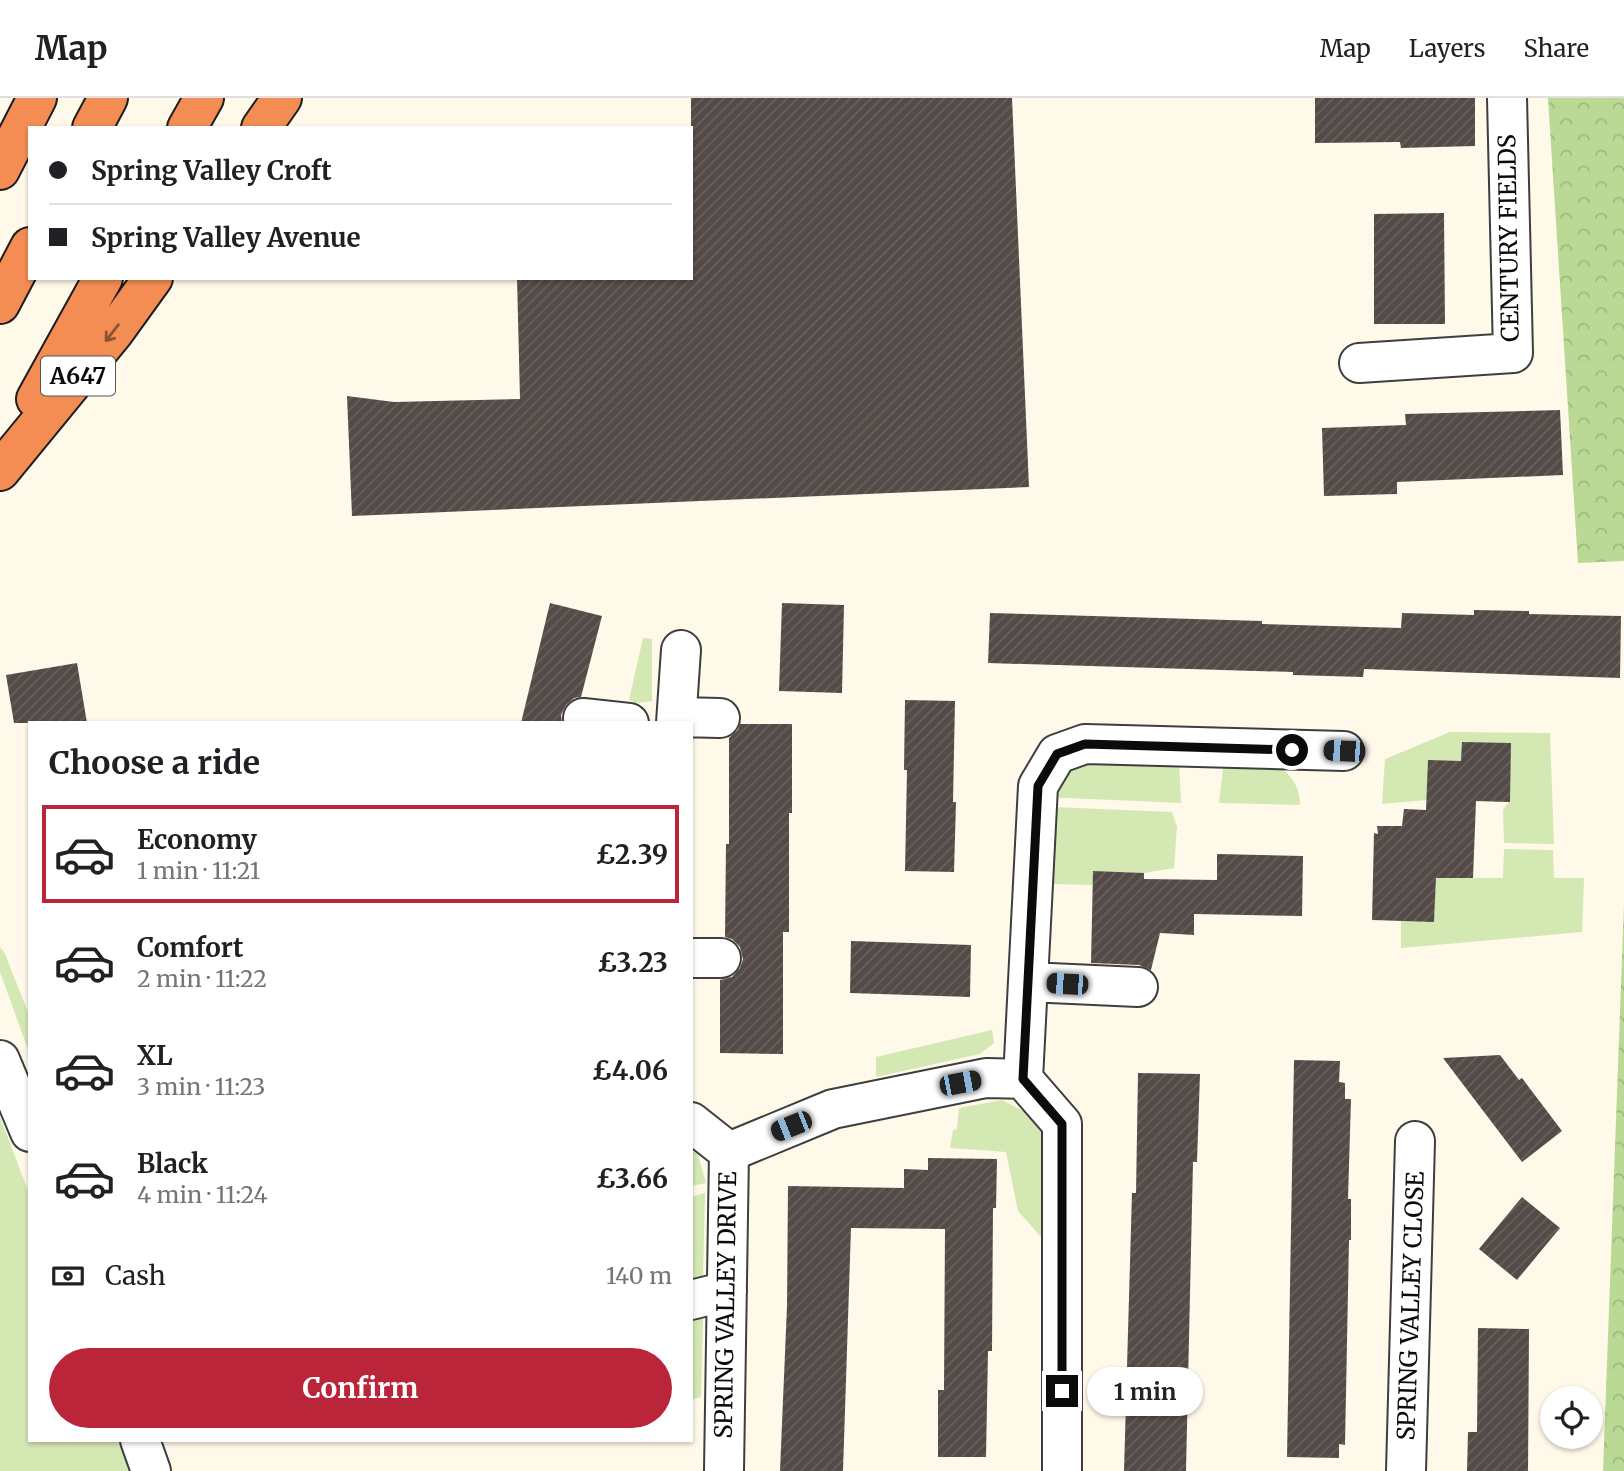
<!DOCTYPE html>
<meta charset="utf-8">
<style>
:root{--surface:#fff;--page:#f6f6f6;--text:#202124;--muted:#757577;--line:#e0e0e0;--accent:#ba253a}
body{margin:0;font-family:Merriweather,serif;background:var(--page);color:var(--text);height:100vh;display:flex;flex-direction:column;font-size:26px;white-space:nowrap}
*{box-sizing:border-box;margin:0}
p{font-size:23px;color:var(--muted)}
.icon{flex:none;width:38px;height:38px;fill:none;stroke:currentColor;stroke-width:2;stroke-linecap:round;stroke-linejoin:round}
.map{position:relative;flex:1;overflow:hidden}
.panel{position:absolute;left:28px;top:623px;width:665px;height:721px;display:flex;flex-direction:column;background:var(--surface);border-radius:0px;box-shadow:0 2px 5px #0004}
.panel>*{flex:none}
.guide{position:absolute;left:28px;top:28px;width:665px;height:154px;border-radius:0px;box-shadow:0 2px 5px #0004;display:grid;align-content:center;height:154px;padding:0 21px;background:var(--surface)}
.fabs{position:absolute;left:1540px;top:1288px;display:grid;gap:14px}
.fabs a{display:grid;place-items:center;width:63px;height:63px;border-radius:50%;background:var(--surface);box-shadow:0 2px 5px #0004;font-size:35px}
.end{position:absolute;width:32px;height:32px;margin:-16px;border:9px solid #0b0b0b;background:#fff;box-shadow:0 0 0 4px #fff}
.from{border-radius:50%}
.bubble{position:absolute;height:49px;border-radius:24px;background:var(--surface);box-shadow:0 2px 5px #0004;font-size:23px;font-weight:700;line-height:49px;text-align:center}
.car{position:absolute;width:21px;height:42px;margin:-21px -10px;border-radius:9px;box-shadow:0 0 5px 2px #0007;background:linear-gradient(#222 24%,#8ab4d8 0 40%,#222 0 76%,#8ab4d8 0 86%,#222 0)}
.guide b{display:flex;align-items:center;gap:24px;height:66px;font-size:26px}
.guide b+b{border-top:2px solid var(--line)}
.guide i{width:18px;height:18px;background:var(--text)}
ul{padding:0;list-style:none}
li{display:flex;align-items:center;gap:21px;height:98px;margin:0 14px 10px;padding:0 7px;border:4px solid transparent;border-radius:0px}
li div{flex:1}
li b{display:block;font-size:26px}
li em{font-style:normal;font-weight:700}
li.selected{border-color:var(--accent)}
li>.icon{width:63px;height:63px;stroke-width:1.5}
h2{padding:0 21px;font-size:32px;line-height:84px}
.pay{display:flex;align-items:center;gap:18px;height:77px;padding:0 21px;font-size:26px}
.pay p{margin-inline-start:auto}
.button{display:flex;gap:14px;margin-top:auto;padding:14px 21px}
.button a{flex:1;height:80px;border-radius:42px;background:var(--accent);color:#fff;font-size:28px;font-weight:700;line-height:80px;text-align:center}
header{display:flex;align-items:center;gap:42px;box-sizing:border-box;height:98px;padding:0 35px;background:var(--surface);border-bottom:2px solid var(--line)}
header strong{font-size:33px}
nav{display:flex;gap:38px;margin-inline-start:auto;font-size:24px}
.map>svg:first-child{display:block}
.grass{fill:#d4e8b4}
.forest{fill:url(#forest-crowns)}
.building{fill:url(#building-hatch)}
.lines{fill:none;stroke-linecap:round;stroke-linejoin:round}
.minor-casing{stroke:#3e3e3e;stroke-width:42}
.highway-casing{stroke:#1c1c1c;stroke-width:42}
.minor{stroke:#fff;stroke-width:38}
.highway{stroke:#f48d53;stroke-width:38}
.oneway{stroke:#8b5233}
.route{stroke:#0b0b0b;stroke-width:9}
.labels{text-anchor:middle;stroke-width:7;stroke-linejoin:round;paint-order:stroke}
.shield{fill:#fff;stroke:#545454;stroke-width:2}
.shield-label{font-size:23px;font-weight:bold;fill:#0b0b0b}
.street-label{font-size:24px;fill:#0b0b0b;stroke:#fff}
</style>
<header>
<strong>Map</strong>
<nav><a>Map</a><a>Layers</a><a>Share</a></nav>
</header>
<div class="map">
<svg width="1624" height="1373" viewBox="0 0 1624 1373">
<defs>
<pattern id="forest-crowns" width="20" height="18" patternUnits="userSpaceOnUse" patternTransform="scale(1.75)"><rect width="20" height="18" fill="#bad994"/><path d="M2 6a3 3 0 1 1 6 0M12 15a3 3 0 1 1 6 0" fill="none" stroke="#9fb97e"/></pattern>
<pattern id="building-hatch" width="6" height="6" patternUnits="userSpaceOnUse" patternTransform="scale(1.75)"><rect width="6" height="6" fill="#544b48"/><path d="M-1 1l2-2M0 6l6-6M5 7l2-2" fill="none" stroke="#68605e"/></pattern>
</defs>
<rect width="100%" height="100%" fill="#fff9ea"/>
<path class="grass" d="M643,540L652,541V603L637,605L629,602Z
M1450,634L1550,635L1554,746L1504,745L1503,712L1509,704L1426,702L1382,706L1385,661Z
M1089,659L1179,661L1181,705L1044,699L1053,681Z
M1224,661L1278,666C1291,679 1300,687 1300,707L1219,705Z
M1054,709L1172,714L1177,729L1174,770L1144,775L1093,774V787L1052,786Z
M1504,751L1553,752L1554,780H1584L1582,834L1401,850V823H1434L1436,780H1503Z
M0,849L5,856L30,919V957L0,874Z
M992,932L994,945L980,956L876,979V959Z
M1002,1002L1037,1020L1045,1041L1041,1139L1018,1113L1006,1054L950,1050L953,1032L957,1031L959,1010Z
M0,1019L30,1098V1342H122L128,1373H0Z
M691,1050L698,1057L706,1085L691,1088Z
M705,1095L703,1179L691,1181V1099Z
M691,1216H699L703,1222L701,1299L691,1302Z"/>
<path class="forest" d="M1548,0H1624V463L1578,465Z
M1624,806V1373H1603Z"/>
<path class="building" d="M691,0H1012L1029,389L352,418L347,298L394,304L520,301L517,180H691Z
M1315,0H1475V48L1401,50L1400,44L1315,45Z
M1444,115L1445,226H1374V116Z
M1560,312L1563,377L1397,384V396L1324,398L1322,330L1406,327L1405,316Z
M550,505L602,518L581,599L574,600L566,607L561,617L562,625H521Z
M782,505L844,507L842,595L779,593Z
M1474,512L1529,513V516L1621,518L1620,580L1364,571L1363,579L1293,577V574L988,565L990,515L1262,523V526L1401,530L1402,515L1474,517Z
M77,565L87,625H14L6,577Z
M905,602L955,603L953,704H956L954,774L905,773L907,672H904Z
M740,626H792V715H789V834H783V956L720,955V882L732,879L740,870L743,861L740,849L732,841L725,839L726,746H729V640L738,632Z
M1462,644L1511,645L1510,704L1476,703L1473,780H1436L1434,824L1372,822L1374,735L1378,736L1377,728H1402L1404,711L1426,712L1428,662L1461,663Z
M1217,756L1303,758L1302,818L1194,816V837L1160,835L1151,872L1139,867L1091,865L1093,773L1144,775V781L1217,782Z
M851,843L971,847L970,899L850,895Z
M1500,957L1519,982L1522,980L1562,1033L1522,1064L1443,960Z
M1294,962L1340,963L1339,984L1345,985V1001H1351L1348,1101H1351V1142H1349L1345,1347L1339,1346V1360L1287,1359Z
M1138,975L1200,976L1197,1064H1193L1186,1373H1124L1132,1095H1136Z
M928,1060L997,1061L996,1110H993L992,1253H988L986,1359H938V1292H944L945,1131L851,1130L843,1373H780L787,1208L788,1088L904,1090V1071L928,1072Z
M1522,1099L1560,1130L1517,1182L1479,1151Z
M1478,1230L1529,1231L1528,1373H1467L1468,1334H1477Z"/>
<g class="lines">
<g class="minor-casing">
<path id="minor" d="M1359,265L1513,255L1507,0
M677,619L720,620
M583,620L629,625
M676,625L681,552
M691,860H721
M1028,884L1138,889
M0,962L30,1034
M1023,981L1038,688L1057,656L1085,646L1344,653
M1023,981L1062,1026V1373
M691,1024L729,1054
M691,1202L727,1193
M140,1342L151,1373
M724,1373L729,1054L833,1011L986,980L1023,981
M1406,1373L1415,1043"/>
</g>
<g class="highway-casing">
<path id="highway" d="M92,30L108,0
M187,30L204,0
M261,30L282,0
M0,72L37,0
M0,206L30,149
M36,301L103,180
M0,373L114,234L153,180"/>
</g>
<use href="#minor" class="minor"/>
<use href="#highway" class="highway"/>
</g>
<defs><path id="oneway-shaft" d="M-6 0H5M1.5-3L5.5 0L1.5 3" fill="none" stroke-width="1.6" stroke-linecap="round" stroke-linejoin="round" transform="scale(1.75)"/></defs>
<use class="oneway" href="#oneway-shaft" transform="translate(112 235) rotate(128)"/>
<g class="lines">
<path class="route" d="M1062,1293V1026L1023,981L1038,688L1057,656L1085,646L1292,652"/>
</g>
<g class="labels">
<rect class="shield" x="41" y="258.5" width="74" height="39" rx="5"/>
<g class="shield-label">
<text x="78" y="286">A647</text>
</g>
<g class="street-label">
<text transform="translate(1509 140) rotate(-91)" y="8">CENTURY FIELDS</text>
<text transform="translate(726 1207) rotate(-89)" y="8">SPRING VALLEY DRIVE</text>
<text transform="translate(1411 1208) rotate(-88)" y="8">SPRING VALLEY CLOSE</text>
</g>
</g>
</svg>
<div class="fabs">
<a><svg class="icon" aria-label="locate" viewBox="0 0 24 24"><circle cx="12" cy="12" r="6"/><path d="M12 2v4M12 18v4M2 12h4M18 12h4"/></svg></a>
</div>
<i class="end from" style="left:1292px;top:652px"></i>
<i class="end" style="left:1062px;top:1293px"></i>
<div class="bubble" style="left:1087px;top:1269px;width:116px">1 min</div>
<i class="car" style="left:1344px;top:653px;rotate:272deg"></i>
<i class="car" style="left:1067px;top:886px;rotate:273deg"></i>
<i class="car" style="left:960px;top:985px;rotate:79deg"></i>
<i class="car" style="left:791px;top:1028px;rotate:248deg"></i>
<div class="guide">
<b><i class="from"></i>Spring Valley Croft</b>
<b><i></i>Spring Valley Avenue</b>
</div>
<section class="panel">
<h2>Choose a ride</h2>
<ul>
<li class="selected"><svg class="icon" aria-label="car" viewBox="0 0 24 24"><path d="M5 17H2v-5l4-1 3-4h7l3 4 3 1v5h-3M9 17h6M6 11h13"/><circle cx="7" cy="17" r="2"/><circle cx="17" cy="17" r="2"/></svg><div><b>Economy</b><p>1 min · 11:21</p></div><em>£2.39</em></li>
<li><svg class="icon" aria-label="car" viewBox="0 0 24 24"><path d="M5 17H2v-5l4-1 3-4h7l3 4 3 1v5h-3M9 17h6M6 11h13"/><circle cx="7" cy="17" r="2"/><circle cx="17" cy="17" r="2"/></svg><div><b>Comfort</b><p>2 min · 11:22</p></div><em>£3.23</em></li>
<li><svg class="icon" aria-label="car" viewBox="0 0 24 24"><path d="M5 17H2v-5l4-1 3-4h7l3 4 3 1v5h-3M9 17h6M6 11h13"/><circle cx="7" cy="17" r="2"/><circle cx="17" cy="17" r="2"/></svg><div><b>XL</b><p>3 min · 11:23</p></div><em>£4.06</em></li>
<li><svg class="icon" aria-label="car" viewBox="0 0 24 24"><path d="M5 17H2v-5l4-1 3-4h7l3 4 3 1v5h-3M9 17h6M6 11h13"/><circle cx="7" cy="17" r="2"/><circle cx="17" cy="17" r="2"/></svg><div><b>Black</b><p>4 min · 11:24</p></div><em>£3.66</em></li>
</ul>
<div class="pay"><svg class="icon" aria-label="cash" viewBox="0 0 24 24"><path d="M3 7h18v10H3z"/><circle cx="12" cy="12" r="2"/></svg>Cash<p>140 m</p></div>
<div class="button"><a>Confirm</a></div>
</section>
</div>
